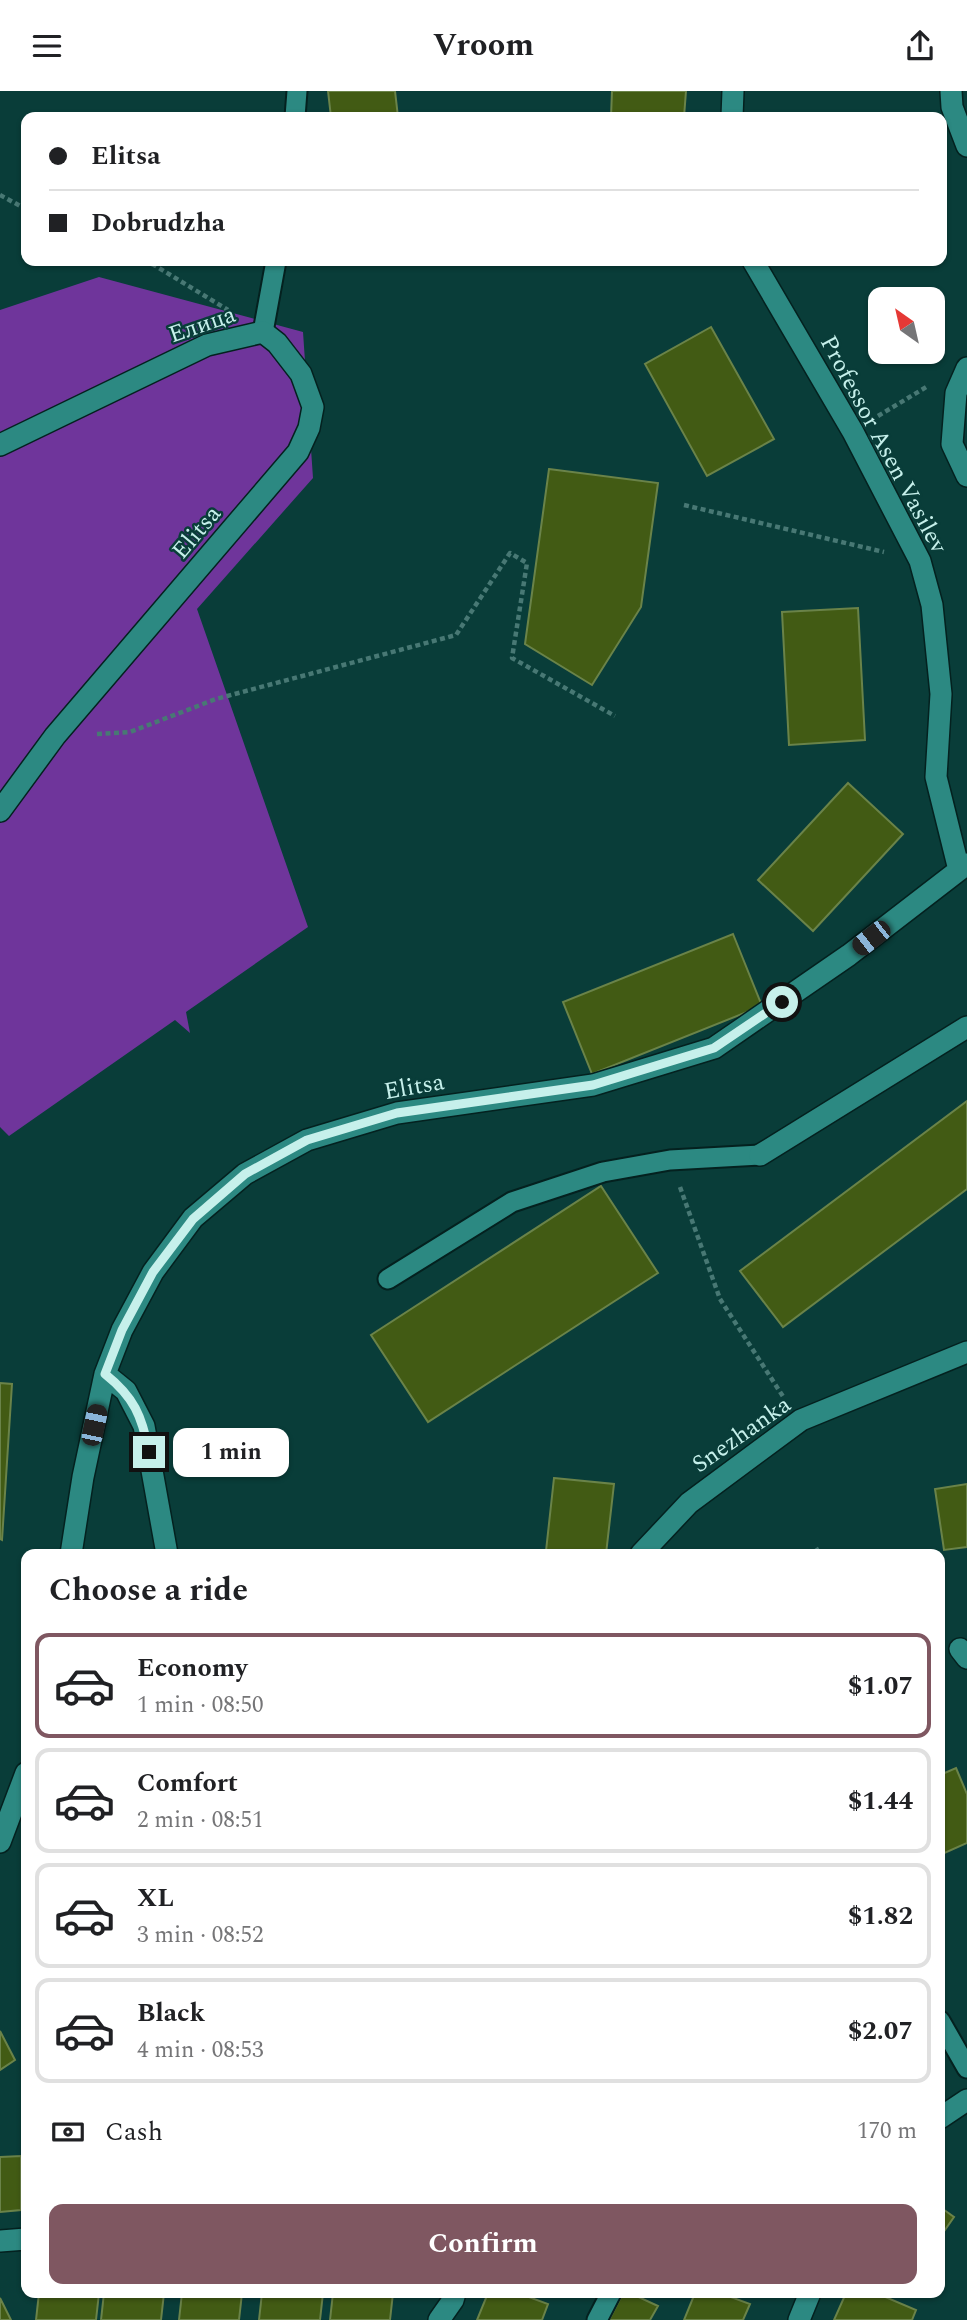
<!DOCTYPE html>
<meta charset="utf-8">
<style>
:root{--surface:#fff;--page:#f2f2f2;--text:#202124;--muted:#757577;--line:#e0e0e0;--accent:#7f5761}
body{margin:0;font-family:Spectral,serif;background:var(--page);color:var(--text);height:100vh;display:flex;flex-direction:column;font-size:26px;white-space:nowrap}
*{box-sizing:border-box;margin:0}
p{font-size:23px;color:var(--muted)}
.icon{flex:none;width:38px;height:38px;fill:none;stroke:currentColor;stroke-width:2;stroke-linecap:round;stroke-linejoin:round}
.map{position:relative;flex:1;overflow:hidden}
.details{position:absolute;left:21px;top:1458px;width:924px;height:749px;display:flex;flex-direction:column;background:var(--surface);border-radius:14px;box-shadow:0 2px 5px #0004}
.details>*{flex:none}
.banner{position:absolute;left:21px;top:21px;width:926px;height:154px;border-radius:14px;box-shadow:0 2px 5px #0004;display:grid;align-content:center;height:154px;padding:0 28px;background:var(--surface)}
.needle{width:46px;rotate:326deg}
.fabs{position:absolute;left:868px;top:196px;display:grid;gap:14px}
.fabs a{display:grid;place-items:center;width:77px;height:77px;border-radius:14px;background:var(--surface);box-shadow:0 2px 5px #0004;font-size:35px}
.end{position:absolute;width:32px;height:32px;margin:-16px;border:9px solid #c6f0eb;background:#111;box-shadow:0 0 0 4px #111}
.from{border-radius:50%}
.bubble{position:absolute;height:49px;border-radius:14px;background:var(--surface);box-shadow:0 2px 5px #0004;font-size:23px;font-weight:700;line-height:49px;text-align:center}
.car{position:absolute;width:21px;height:42px;margin:-21px -10px;border-radius:9px;box-shadow:0 0 5px 2px #0007;background:linear-gradient(#222 24%,#8ab4d8 0 40%,#222 0 76%,#8ab4d8 0 86%,#222 0)}
.banner b{display:flex;align-items:center;gap:24px;height:66px;font-size:26px}
.banner b+b{border-top:2px solid var(--line)}
.banner i{width:18px;height:18px;background:var(--text)}
ul{padding:0;list-style:none}
li{display:flex;align-items:center;gap:21px;height:105px;margin:0 14px 10px;padding:0 14px;border:4px solid var(--line);border-radius:14px}
li div{flex:1}
li b{display:block;font-size:26px}
li em{font-style:normal;font-weight:700}
li.on{border-color:var(--accent)}
li>.icon{width:63px;height:63px;stroke-width:1.5}
h2{padding:0 28px;font-size:32px;line-height:84px}
.pay{display:flex;align-items:center;gap:18px;height:77px;padding:0 28px;font-size:26px}
.pay p{margin-inline-start:auto}
.primary-button{display:flex;gap:14px;margin-top:auto;padding:14px 28px}
.primary-button a{flex:1;height:80px;border-radius:14px;background:var(--accent);color:#fff;font-size:28px;font-weight:700;line-height:80px;text-align:center}
header{display:flex;justify-content:space-between;align-items:center;height:91px;padding:0 28px;background:var(--surface);font-size:32px;font-weight:700}
.map>svg:first-child{display:block}
.green{fill:#6f359b}
.building{fill:#425b14;stroke:#6a8349;stroke-width:2}
.lines{fill:none;stroke-linecap:round;stroke-linejoin:round}
.lane-casing{stroke:#04211f;stroke-width:23}
.street-casing{stroke:#04211f;stroke-width:24}
.path{stroke:#487874;stroke-width:4.5;stroke-dasharray:5 3.5;stroke-linecap:butt}
.lane{stroke:#2c8982;stroke-width:19}
.street{stroke:#2c8982;stroke-width:21}
.route{stroke:#c6f0eb;stroke-width:9}
.labels{text-anchor:middle;stroke-width:5;stroke-linejoin:round;paint-order:stroke}
.street-label{font-size:24px;fill:#c6f0eb;stroke:#093d39}
</style>
<header><svg class="icon" aria-label="menu" viewBox="0 0 24 24"><path d="M4 6h16M4 12h16M4 18h16"/></svg>Vroom<svg class="icon" aria-label="share" viewBox="0 0 24 24"><path d="M12 15V3M7 8l5-5 5 5M5 13v7h14v-7"/></svg></header>
<div class="map">
<svg width="967" height="2229" viewBox="0 0 967 2229">
<rect width="100%" height="100%" fill="#093d39"/>
<path class="green" d="M99,186L303,241L313,387L197,518L308,836L186,921L190,942L175,929L9,1045L0,1036V219Z"/>
<path class="building" d="M328,0H395L398,26H331Z
M612,0H686L684,26H611Z
M711,236L774,348L707,385L645,273Z
M549,378L658,392L641,516L592,594L525,553Z
M858,517L865,649L789,654L782,521Z
M848,692L903,743L813,840L758,789Z
M733,843L762,915L592,983L563,911Z
M967,1010V1098L783,1236L740,1180Z
M601,1095L658,1182L428,1331L371,1244Z
M0,1292L12,1293L2,1449L0,1448Z
M554,1387L614,1393L606,1463L546,1460Z
M967,1393V1456L944,1459L935,1398Z
M956,1677L967,1703V1752L940,1764V1684Z
M0,1940L15,1969L0,1979Z
M21,2065V2119L0,2121V2066Z
M940,2116L954,2126L940,2146Z
M39,2202H99L96,2229H36Z
M104,2202H164L161,2229H101Z
M182,2202H242L239,2229H179Z
M262,2202H323L320,2229H259Z
M333,2202H393L390,2229H330Z
M488,2202H518L548,2213L542,2229H477Z
M623,2202H630L658,2215L650,2229H609Z
M695,2202H720L750,2213L743,2229H684Z
M846,2202H876L916,2219L912,2229H834Z
M0,2207L11,2229H0Z"/>
<g class="lines">
<g class="lane-casing">
<path id="lane" d="M295,26L297,0
M263,241L276,170
M388,1188L512,1111L603,1081L670,1069L760,1064
M940,1930L967,1977
M597,2229L611,2202"/>
</g>
<g class="street-casing">
<path id="street" d="M951,0L952,16L967,55
M732,26L733,0
M753,170L853,341L920,470L932,514L941,603L936,686L959,779
M967,277L956,302L952,353L967,385
M0,354L207,254L263,241L277,252L301,283L313,316L309,337L298,361L55,645L0,720
M760,1064L967,936
M105,1283L126,1300L144,1335L167,1463
M71,1463L83,1386L105,1283L122,1239L153,1181L193,1127L245,1083L307,1049L397,1022L593,994L714,957L849,864L967,773
M641,1463L689,1412L801,1329L967,1261
M960,1558L967,1567
M0,1751L26,1682
M940,2027L967,2009
M0,2150L26,2148
M439,2229L453,2209L455,2202
M799,2229L810,2202"/>
</g>
<path class="path" d="M0,104L26,118
M144,170L154,174L228,219
M878,325L928,295
M684,414L884,461
M97,643L130,641L216,608L456,544L510,462L527,472L512,567L615,625
M680,1096L720,1208L784,1307
M816,1457L820,1463"/>
<use href="#lane" class="lane"/>
<use href="#street" class="street"/>
</g>
<g class="lines">
<path class="route" d="M149,1361C142,1325 134,1306 105,1283L122,1239L153,1181L193,1128L245,1083L307,1049L397,1022L593,994L714,957L782,911"/>
</g>
<g class="labels">
<g class="street-label">
<text transform="translate(202 233) rotate(-19)" y="8">Елица</text>
<text transform="translate(884 353) rotate(62)" y="8">Professor Asen Vasilev</text>
<text transform="translate(196 441) rotate(-50)" y="8">Elitsa</text>
<text transform="translate(414 995) rotate(-10)" y="8">Elitsa</text>
<text transform="translate(741 1343) rotate(-35)" y="8">Snezhanka</text>
</g>
</g>
</svg>
<div class="fabs">
<a><svg class="needle" viewBox="-14 -14 28 28"><path d="M0-13l5 13h-10z" fill="#e53935"/><path d="M0 13l5-13h-10z" fill="#757577"/></svg></a>
</div>
<i class="end from" style="left:782px;top:911px"></i>
<i class="end" style="left:149px;top:1361px"></i>
<div class="bubble" style="left:173px;top:1337px;width:116px">1 min</div>
<i class="car" style="left:871px;top:847px;rotate:232deg"></i>
<i class="car" style="left:94px;top:1334px;rotate:12deg"></i>
<div class="banner">
<b><i class="from"></i>Elitsa</b>
<b><i></i>Dobrudzha</b>
</div>
<section class="details">
<h2>Choose a ride</h2>
<ul>
<li class="on"><svg class="icon" aria-label="car" viewBox="0 0 24 24"><path d="M5 17H2v-5l4-1 3-4h7l3 4 3 1v5h-3M9 17h6M6 11h13"/><circle cx="7" cy="17" r="2"/><circle cx="17" cy="17" r="2"/></svg><div><b>Economy</b><p>1 min · 08:50</p></div><em>$1.07</em></li>
<li><svg class="icon" aria-label="car" viewBox="0 0 24 24"><path d="M5 17H2v-5l4-1 3-4h7l3 4 3 1v5h-3M9 17h6M6 11h13"/><circle cx="7" cy="17" r="2"/><circle cx="17" cy="17" r="2"/></svg><div><b>Comfort</b><p>2 min · 08:51</p></div><em>$1.44</em></li>
<li><svg class="icon" aria-label="car" viewBox="0 0 24 24"><path d="M5 17H2v-5l4-1 3-4h7l3 4 3 1v5h-3M9 17h6M6 11h13"/><circle cx="7" cy="17" r="2"/><circle cx="17" cy="17" r="2"/></svg><div><b>XL</b><p>3 min · 08:52</p></div><em>$1.82</em></li>
<li><svg class="icon" aria-label="car" viewBox="0 0 24 24"><path d="M5 17H2v-5l4-1 3-4h7l3 4 3 1v5h-3M9 17h6M6 11h13"/><circle cx="7" cy="17" r="2"/><circle cx="17" cy="17" r="2"/></svg><div><b>Black</b><p>4 min · 08:53</p></div><em>$2.07</em></li>
</ul>
<div class="pay"><svg class="icon" aria-label="cash" viewBox="0 0 24 24"><path d="M3 7h18v10H3z"/><circle cx="12" cy="12" r="2"/></svg>Cash<p>170 m</p></div>
<div class="primary-button"><a>Confirm</a></div>
</section>
</div>
